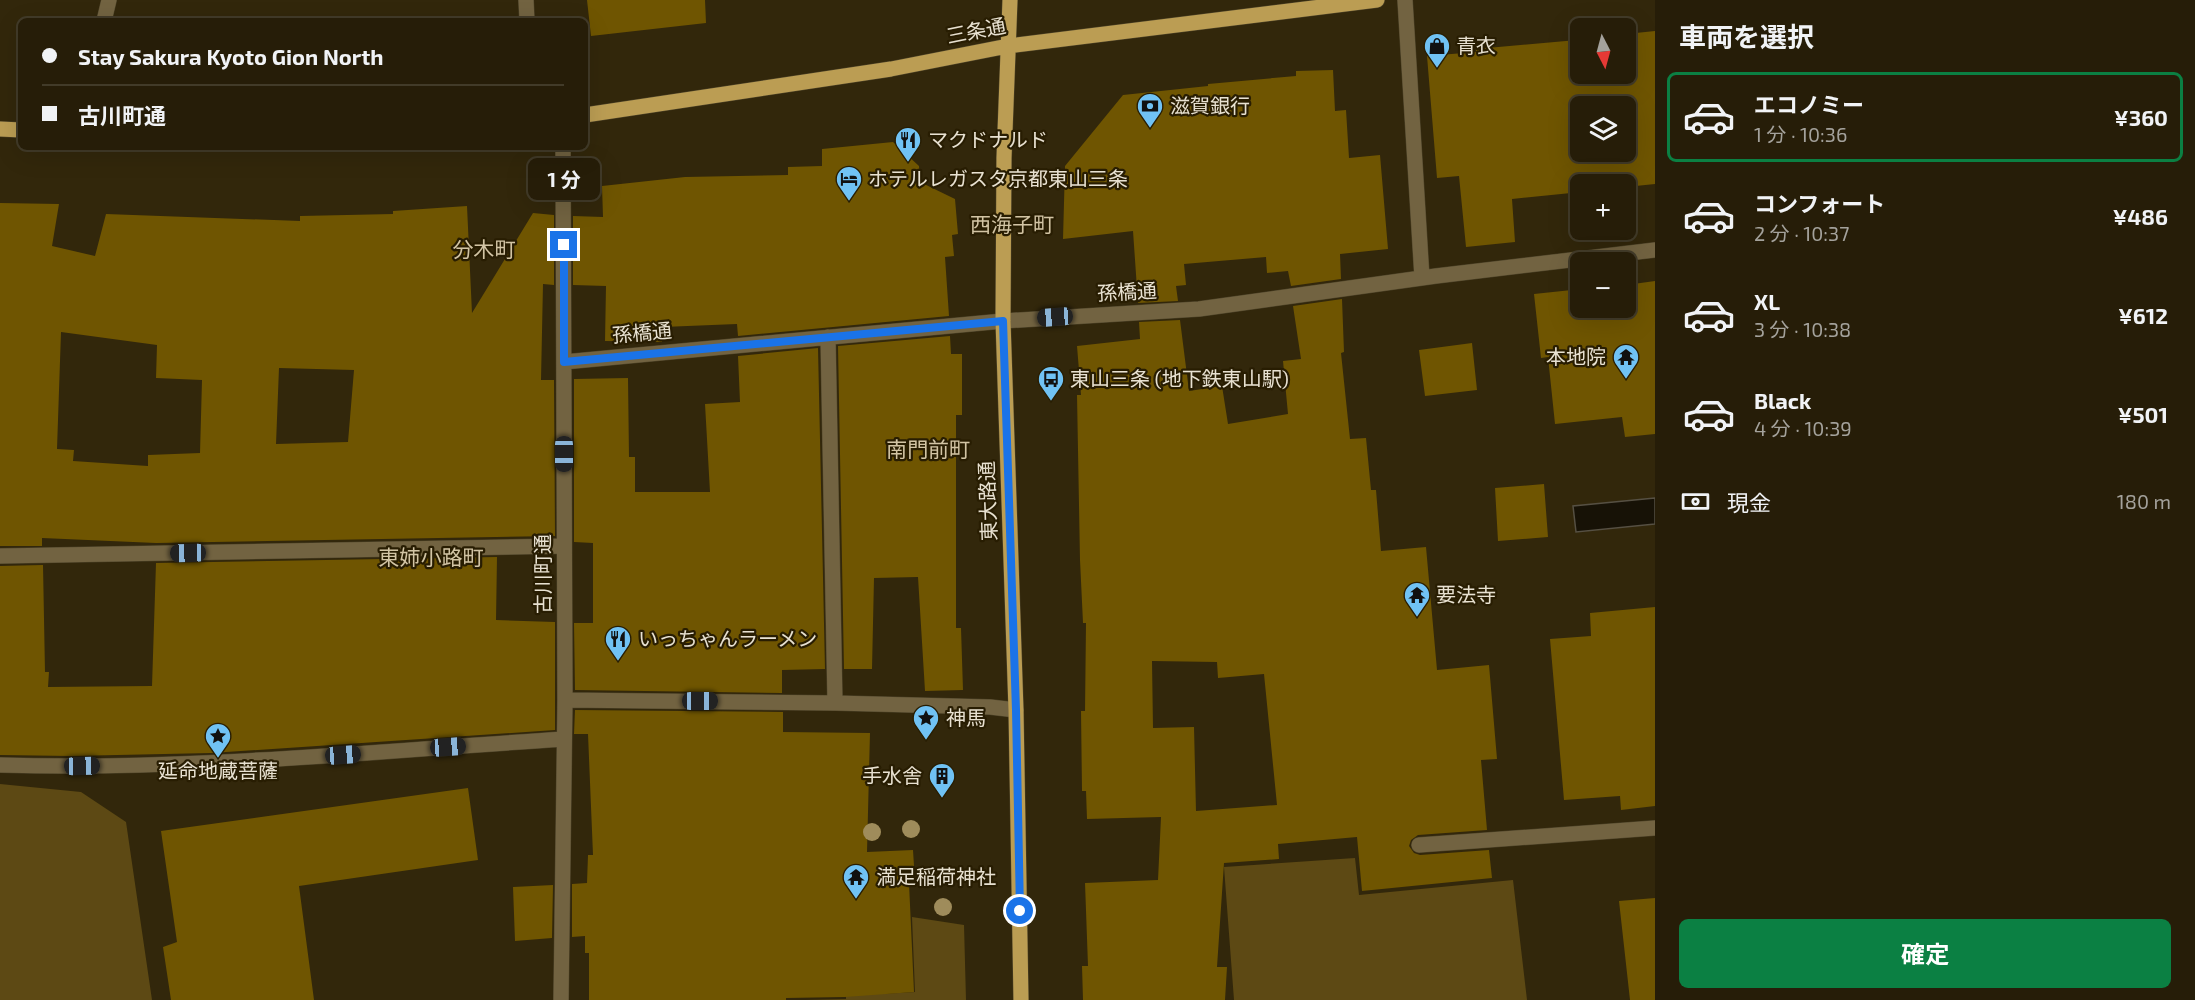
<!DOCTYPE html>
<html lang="ja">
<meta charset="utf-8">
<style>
:root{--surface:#261d08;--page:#2e2612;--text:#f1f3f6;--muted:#a4a29c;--line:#423b29;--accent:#0b8043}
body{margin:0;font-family:"Exo 2","Noto Sans JP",sans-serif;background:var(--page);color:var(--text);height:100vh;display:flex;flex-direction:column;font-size:22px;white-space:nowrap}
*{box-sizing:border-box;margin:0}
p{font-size:20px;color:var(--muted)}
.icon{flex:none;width:33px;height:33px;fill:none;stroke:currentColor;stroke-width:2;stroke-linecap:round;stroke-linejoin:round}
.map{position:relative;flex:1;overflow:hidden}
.panel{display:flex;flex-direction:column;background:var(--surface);width:540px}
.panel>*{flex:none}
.guide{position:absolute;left:18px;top:18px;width:570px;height:132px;border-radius:9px;box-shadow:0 6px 24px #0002,0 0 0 2px var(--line);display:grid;align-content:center;height:132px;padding:0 24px;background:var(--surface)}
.needle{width:39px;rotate:174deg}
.controls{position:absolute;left:1570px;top:18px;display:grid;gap:12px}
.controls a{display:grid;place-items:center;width:66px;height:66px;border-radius:9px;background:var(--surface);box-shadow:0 6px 24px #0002,0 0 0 2px var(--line);font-size:30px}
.end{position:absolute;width:27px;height:27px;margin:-14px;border:8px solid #1a73e8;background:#fff;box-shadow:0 0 0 3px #fff}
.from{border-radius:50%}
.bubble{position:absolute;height:42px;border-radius:9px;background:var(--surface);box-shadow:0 6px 24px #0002,0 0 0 2px var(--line);font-size:20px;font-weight:700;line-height:42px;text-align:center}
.car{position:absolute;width:18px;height:36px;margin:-18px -9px;border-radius:8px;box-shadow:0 0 4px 2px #0007;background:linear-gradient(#222 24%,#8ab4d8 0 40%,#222 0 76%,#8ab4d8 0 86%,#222 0)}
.guide b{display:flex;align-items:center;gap:21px;height:57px;font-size:22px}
.guide b+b{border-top:2px solid var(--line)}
.guide i{width:15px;height:15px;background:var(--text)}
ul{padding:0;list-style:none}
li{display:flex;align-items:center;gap:18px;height:90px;margin:0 12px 9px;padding:0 12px;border:3px solid transparent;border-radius:9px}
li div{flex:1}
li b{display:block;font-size:22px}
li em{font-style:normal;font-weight:700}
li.current{border-color:var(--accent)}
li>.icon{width:54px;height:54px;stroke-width:1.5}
h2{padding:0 24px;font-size:27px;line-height:72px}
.pay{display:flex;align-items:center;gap:15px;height:66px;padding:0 24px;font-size:22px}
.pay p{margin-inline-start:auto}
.button{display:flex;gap:12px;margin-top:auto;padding:12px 24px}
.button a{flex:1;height:69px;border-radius:9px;background:var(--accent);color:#fff;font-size:24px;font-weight:700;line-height:69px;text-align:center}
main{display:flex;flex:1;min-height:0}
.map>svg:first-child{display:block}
.green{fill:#5d4914}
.water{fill:#171206;stroke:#565043;stroke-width:1.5}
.building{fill:#6f5501;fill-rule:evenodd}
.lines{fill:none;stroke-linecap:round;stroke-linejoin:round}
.minor-casing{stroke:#4f452b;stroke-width:16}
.major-casing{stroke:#4f452b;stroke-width:16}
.minor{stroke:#726341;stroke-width:15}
.major{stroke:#bb9d53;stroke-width:15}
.tree{fill:#9f8c5b}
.route{stroke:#1a73e8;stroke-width:8}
.labels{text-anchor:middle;stroke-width:4.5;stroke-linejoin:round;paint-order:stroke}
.street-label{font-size:20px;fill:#e8e1d1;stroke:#281d02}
.poi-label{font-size:20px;fill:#e8e1d1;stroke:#281d02;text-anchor:start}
.neighbourhood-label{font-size:21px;fill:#d2c4a4;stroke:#281d02}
</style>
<main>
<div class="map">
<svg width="1655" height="1000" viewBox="0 0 1655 1000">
<rect width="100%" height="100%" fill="#32270b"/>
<path class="green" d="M0,784L81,792L126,822L152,1000H0Z
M1355,858L1359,895L1513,880L1527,1000H1234L1224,867Z
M912,917L964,925L966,1000H804L846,999V972L882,994L915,992Z"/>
<path class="water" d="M1655,498V524L1576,532L1573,506Z"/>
<path class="building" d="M587,0H705L706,23L591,36Z
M1655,31V184L1626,187V184H1581V192L1512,199L1515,242L1466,247L1459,176L1437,178L1427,56L1476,52V49L1577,40V38H1581V74H1626V34ZM1581,106H1626V152H1581Z
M1333,70L1335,111L1346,110L1349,158L1380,155L1388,249L1340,254L1341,279L1291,286L1288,271L1267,273L1266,257L1184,264L1186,285L1176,286L1178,301L1138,303L1133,231L1063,239L1065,166L1123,95L1208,86V84L1296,76V71Z
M893,142L919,166L920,182L955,199L958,234L952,235L954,256L945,257L949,316L738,336L737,324L663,327L662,342L605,341L606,286L573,285V216L603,217L602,186L685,177L788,175V167L822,166V149Z
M0,203L59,204L52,246L95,256L106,214L300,221V216L393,214V211L467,206L472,313L533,213L554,215V285L543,284L541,380H554L555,536L156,543L42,538V546H0ZM61,332L157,345L156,378L202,380L200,453L148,455V466L73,461L74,450L57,449ZM279,368L354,370L348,442L276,444Z
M1655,281V434L1625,437L1622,417L1555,424L1548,357L1541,358L1534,294L1581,289V308H1626V285Z
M1342,299L1344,352L1341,353L1350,439L1366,438L1371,490H1376L1381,551L1426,547L1437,670L1489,665L1497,759L1481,760L1487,830L1418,835L1411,840L1409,846L1414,853L1420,855L1489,850L1492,878L1362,891L1357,837L1278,844L1279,859L1224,863L1217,967H1227L1225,1000H1083L1082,966H1088L1085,883L1158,880L1161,817L1087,819L1086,791H1082L1081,711H1085L1086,623H1083L1080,560L1077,395H1081L1077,346L1140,339L1139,322L1180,320L1189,391L1222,386L1228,424L1288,414L1283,361L1301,359L1293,306ZM1152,661L1217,662L1218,678L1264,674L1277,805L1196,811L1194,727L1153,728Z
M950,336L951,354H962V415H956V628H961L963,690L925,691L918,577L874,578L872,669H844L838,346Z
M1472,343L1477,390L1425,396L1419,350Z
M818,348L825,669L782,670V693L575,690L574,623H593V543L574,542V379L628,378L629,457H635V492H710L705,404L740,402L738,356Z
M1544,484L1548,537L1498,541L1495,488Z
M497,557L496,620L555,622V730L211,753L71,756L0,755V566L43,565L45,672H49L48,687L152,686L156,563Z
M1655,607V806L1621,810L1620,796L1564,800L1550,639L1591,636L1590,613Z
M575,710L783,712V732L870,733L867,852L913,850L915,882L909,883L914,992L845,997L786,998V1000H589V953H585V936L572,937V884L587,883L588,855H593L588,734H574Z
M468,788L478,860L299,886L314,1000H171L163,947L177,942L161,831Z
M553,885L552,938L515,941L513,887Z
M1655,898V1000H1630L1619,901Z"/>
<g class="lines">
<g class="minor-casing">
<path id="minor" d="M526,0L527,21
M1405,0L1422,278
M104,21L109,0
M828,337L835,703
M564,362L1003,321L1199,309L1436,276L1655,250
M0,556L564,546
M565,700L835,703L990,707L1016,710
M0,765C188,771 376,751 564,739
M1419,845L1655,828
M561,1000L565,700L563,147"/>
</g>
<g class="major-casing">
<path id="major" d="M1010,0L1004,158L1003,321L1016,710L1021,1000
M585,115L891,69L1008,46L1377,0
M0,129L21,130"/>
</g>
<use href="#minor" class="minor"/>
<use href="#major" class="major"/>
</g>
<g class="tree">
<circle cx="911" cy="829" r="9"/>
<circle cx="872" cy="832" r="9"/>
<circle cx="943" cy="907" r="9"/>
</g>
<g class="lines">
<path class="route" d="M564,245V362L1003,321L1016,710L1020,911"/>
</g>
<defs>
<g id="shop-pin" transform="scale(1.35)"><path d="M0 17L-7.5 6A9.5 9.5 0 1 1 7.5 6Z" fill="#70c2f4" stroke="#281d02"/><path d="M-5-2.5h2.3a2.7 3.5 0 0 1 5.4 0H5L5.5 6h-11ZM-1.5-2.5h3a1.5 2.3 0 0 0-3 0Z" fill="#111"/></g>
<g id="bank-pin" transform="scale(1.35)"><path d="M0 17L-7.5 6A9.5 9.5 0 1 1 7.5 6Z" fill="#70c2f4" stroke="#281d02"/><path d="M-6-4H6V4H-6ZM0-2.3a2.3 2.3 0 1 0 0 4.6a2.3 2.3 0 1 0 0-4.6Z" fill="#111"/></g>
<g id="restaurant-pin" transform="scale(1.35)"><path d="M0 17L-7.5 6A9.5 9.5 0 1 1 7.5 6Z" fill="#70c2f4" stroke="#281d02"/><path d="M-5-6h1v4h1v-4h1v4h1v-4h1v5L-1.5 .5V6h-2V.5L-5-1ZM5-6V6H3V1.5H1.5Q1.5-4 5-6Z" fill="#111"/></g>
<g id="hotel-pin" transform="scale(1.35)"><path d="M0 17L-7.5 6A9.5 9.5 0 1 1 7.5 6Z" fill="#70c2f4" stroke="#281d02"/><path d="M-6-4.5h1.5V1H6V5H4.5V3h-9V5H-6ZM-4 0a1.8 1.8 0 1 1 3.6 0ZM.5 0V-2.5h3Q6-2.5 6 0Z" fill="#111"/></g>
<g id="temple-pin" transform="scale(1.35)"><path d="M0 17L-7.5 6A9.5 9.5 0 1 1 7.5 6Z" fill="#70c2f4" stroke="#281d02"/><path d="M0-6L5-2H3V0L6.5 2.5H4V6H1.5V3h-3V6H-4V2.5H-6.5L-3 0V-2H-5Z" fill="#111"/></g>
<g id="bus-pin" transform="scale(1.35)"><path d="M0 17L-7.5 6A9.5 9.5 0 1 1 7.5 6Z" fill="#70c2f4" stroke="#281d02"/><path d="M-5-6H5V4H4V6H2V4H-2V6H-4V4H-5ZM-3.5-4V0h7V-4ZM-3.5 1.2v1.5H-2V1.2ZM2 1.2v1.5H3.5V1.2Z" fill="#111"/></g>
<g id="sight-pin" transform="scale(1.35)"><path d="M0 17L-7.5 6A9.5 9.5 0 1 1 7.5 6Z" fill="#70c2f4" stroke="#281d02"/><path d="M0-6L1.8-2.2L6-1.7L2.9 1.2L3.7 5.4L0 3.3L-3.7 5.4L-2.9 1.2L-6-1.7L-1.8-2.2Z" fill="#111"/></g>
<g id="building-pin" transform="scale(1.35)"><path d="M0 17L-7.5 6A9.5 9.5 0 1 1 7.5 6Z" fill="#70c2f4" stroke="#281d02"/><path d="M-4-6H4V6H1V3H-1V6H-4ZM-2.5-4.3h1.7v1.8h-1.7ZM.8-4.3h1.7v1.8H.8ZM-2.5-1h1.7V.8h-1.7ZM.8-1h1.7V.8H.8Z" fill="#111"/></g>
</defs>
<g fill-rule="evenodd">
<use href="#shop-pin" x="1437" y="46"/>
<use href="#bank-pin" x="1150" y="106"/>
<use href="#restaurant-pin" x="908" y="140"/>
<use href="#hotel-pin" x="849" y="179"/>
<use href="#temple-pin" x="1626" y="357"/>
<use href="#bus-pin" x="1051" y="379"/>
<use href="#temple-pin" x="1417" y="595"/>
<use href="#restaurant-pin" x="618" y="639"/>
<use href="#sight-pin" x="926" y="718"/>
<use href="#sight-pin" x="218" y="736"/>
<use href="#building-pin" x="942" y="776"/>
<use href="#temple-pin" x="856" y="877"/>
</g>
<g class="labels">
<g class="street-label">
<text transform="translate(976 31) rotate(-11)" y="7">三条通</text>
<text transform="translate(1127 292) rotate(-3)" y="7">孫橋通</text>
<text transform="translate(642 333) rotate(-5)" y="7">孫橋通</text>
<text transform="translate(988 501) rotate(-92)" y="7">東大路通</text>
<text transform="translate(543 574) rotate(-90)" y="7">古川町通</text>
</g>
<g class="poi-label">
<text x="1456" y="53">青衣</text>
<text x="1170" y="113">滋賀銀行</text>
<text x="928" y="147">マクドナルド</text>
<text x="868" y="186">ホテルレガスタ京都東山三条</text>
<text x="1606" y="364" text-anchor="end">本地院</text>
<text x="1070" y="386">東山三条 (地下鉄東山駅)</text>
<text x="1436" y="602">要法寺</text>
<text x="638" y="646">いっちゃんラーメン</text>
<text x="946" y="725">神馬</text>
<text x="218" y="778" text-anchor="middle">延命地蔵菩薩</text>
<text x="922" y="783" text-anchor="end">手水舎</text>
<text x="876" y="884">満足稲荷神社</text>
</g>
<g class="neighbourhood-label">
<text x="1012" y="232">西海子町</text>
<text x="484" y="257">分木町</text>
<text x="928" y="457">南門前町</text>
<text x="431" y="565">東姉小路町</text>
</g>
</g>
</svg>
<div class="controls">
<a><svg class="needle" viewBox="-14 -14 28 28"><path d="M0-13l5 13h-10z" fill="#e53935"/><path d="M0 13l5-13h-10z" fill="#a4a29c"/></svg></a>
<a><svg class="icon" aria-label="layers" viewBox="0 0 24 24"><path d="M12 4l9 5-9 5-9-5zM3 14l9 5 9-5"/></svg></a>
<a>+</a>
<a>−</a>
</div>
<i class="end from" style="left:1020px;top:911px"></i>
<i class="end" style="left:564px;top:245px"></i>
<div class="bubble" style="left:528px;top:158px;width:72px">1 分</div>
<i class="car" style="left:1055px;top:317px;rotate:266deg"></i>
<i class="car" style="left:564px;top:454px;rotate:180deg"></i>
<i class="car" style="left:188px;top:553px;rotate:269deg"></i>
<i class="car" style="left:700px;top:701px;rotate:90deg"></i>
<i class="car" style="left:448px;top:747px;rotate:86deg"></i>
<i class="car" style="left:343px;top:755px;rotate:86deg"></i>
<i class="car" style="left:82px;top:766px;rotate:89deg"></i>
<div class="guide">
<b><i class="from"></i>Stay Sakura Kyoto Gion North</b>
<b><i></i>古川町通</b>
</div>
</div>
<section class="panel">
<h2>車両を選択</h2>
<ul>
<li class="current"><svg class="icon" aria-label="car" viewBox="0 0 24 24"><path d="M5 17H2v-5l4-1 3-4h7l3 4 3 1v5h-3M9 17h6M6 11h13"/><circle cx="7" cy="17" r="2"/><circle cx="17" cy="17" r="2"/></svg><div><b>エコノミー</b><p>1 分 · 10:36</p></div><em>¥360</em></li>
<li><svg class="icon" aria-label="car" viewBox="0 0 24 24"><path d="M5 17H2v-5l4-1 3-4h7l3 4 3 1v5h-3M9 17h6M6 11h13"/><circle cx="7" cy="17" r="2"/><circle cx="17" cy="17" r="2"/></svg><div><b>コンフォート</b><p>2 分 · 10:37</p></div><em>¥486</em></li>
<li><svg class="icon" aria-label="car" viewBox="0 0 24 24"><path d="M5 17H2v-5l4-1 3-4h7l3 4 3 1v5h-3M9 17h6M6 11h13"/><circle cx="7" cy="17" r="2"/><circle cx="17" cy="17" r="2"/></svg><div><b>XL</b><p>3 分 · 10:38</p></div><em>¥612</em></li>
<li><svg class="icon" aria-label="car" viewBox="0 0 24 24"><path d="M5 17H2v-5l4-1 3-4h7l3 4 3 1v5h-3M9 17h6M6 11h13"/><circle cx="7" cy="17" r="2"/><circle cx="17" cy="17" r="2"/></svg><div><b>Black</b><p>4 分 · 10:39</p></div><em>¥501</em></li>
</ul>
<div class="pay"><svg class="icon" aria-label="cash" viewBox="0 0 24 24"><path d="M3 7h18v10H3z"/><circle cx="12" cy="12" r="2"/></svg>現金<p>180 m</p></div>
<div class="button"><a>確定</a></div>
</section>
</main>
